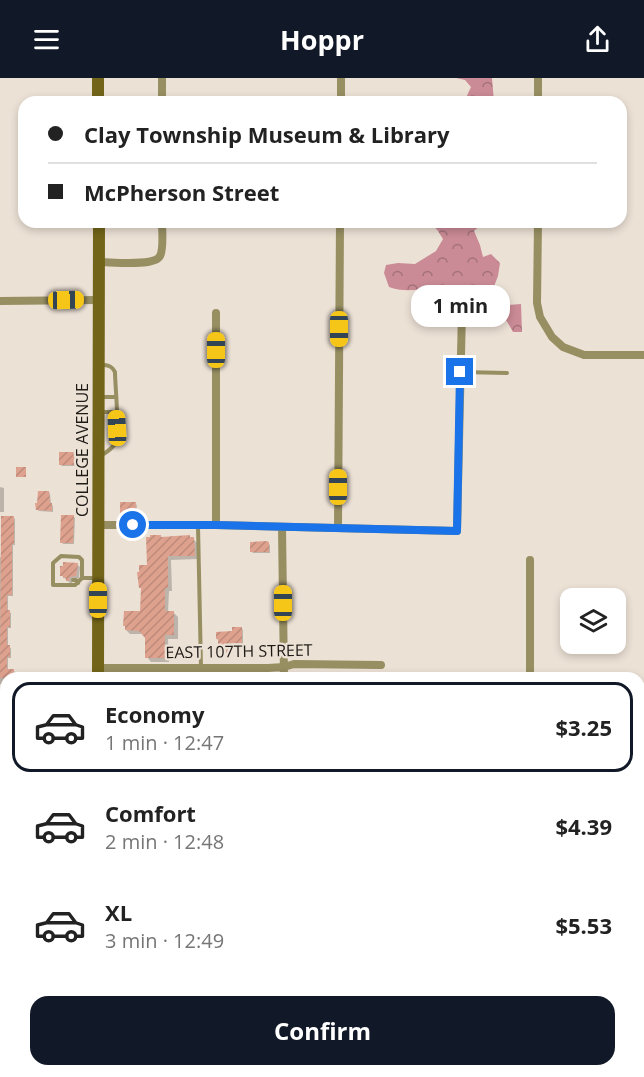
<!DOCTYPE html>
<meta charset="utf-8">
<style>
:root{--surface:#fff;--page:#f2f2f2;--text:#222;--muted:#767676;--line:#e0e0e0;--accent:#111827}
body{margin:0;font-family:"Open Sans",sans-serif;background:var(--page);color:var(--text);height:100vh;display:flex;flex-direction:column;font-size:22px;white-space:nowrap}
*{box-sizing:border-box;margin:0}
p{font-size:20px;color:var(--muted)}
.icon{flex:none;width:33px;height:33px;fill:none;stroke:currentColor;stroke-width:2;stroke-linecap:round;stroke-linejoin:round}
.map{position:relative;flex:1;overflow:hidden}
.panel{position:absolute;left:0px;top:594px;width:645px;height:405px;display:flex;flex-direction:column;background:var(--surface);border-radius:18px 18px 0 0;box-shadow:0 3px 9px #0003}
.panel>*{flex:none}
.hud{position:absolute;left:18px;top:18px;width:609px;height:132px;border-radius:18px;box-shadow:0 3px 9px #0003;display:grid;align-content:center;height:132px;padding:0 30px;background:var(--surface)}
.buttons{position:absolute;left:560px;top:510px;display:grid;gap:12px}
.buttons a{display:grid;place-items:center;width:66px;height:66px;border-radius:12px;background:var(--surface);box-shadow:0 3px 9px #0003;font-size:30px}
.end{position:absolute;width:27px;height:27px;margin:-14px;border:8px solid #1a73e8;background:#fff;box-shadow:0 0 0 3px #fff}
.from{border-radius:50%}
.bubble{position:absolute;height:42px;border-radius:18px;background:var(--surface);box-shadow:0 3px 9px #0003;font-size:20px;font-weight:700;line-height:42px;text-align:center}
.car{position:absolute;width:18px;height:36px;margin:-18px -9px;border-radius:8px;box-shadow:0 0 4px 2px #0007;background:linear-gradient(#f5c518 24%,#345 0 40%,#f5c518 0 76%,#345 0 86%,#f5c518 0)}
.hud b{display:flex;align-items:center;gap:21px;height:57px;font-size:22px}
.hud b+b{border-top:2px solid var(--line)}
.hud i{width:15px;height:15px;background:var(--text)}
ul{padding:10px 0 0;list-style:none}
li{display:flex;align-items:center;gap:18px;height:90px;margin:0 12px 9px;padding:0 18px;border:3px solid transparent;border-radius:18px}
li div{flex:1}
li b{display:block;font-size:22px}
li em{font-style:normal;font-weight:700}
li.active{border-color:var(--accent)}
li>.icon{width:54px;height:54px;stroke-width:1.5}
.action{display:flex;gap:12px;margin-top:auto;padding:12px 30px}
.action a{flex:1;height:69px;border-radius:18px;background:var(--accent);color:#fff;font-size:24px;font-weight:700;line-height:69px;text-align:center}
header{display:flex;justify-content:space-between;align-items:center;height:78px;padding:0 30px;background:var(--accent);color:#fff;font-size:27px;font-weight:700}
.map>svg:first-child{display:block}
.forest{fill:url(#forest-crowns)}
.shadow{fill:#0003}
.building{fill:url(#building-hatch)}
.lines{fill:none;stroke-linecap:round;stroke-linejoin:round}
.path{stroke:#ada49b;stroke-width:1.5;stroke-dasharray:3 4.5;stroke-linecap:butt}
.service{stroke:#978e62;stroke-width:4}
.minor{stroke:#978e62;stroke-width:8}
.tertiary{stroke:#978e62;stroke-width:10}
.secondary{stroke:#726419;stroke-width:12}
.route{stroke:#1a73e8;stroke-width:8}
.labels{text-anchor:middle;stroke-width:4.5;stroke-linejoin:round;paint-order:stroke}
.street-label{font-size:16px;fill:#1d1915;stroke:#ece1d5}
</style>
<header><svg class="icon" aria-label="menu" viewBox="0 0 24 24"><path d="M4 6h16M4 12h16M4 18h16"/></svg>Hoppr<svg class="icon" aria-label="share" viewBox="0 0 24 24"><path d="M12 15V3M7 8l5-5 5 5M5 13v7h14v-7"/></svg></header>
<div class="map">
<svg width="644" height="999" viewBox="0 0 644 999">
<defs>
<pattern id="forest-crowns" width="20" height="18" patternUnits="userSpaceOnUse" patternTransform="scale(1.5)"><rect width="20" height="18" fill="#ca8b96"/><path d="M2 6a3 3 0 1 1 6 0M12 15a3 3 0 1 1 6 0" fill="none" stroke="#a37179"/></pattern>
<pattern id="building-hatch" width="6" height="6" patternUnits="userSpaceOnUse" patternTransform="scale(1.5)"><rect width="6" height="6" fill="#dea18e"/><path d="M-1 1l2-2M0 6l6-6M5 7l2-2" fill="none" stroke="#be8a7a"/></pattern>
</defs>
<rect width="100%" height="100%" fill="#ece1d5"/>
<path class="forest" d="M456,0H492L494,24H464L471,9L465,2Z
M430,144H492L483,145L474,153L480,167L483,179L491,176L500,185L498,198L493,211L508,227L521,226L522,254H513C509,247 505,239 499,234C483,221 463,226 446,233L443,225L442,215L436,210C420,211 404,215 389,209L384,195L386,187L398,185L415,186L436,173L443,161L438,153Z"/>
<path class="shadow" d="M77,375L78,377V388H62L60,386Z
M0,409L4,410V434H0Z
M49,414L50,416L51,425L53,428V434L39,433L37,431Z
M135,426L137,427L136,436H124L122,434Z
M73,439L75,440L74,466H63L62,464Z
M14,440L15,441V467H13V518H8V533L11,535V550H8V569L11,570V580H8V593H14L15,594V600H6V606H0V479H2Z
M161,459L162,460L193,461L197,465L198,481L171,482L172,513H169L168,535H174L178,539V561H168L169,584H151L147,579V559L144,556H130L126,552L142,535V511L140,509Z
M268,465L270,467V475H253L251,473Z
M77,486L80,489L79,500L74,501L72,505H70L61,497Z
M241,550L243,552V566H229V575L221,574L220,573L219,563L217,561L234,555Z
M0,619H6L5,649H1V668H0Z
M0,743H6V760L0,762Z
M6,770V787L0,782V771Z
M30,993H62V999H30Z
M124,993H154V999H125Z"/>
<path class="building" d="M59,374H77V387H59Z
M16,389H26V399H16Z
M38,413H49L50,425H52V433L36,432L35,425H37Z
M120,424H136L135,435H120Z
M61,437H74L73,465H60Z
M1,438H14V466H12V517H7V532H10V549H7V567H10V579H7V591H14V600H0Z
M150,457H161V459L190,457V459H194L195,478H168V510H165V533H174V557H165V580H145V560L139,553L125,552V548H123L124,533H140L141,510H139L137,494H139V487H147L146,459H150Z
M266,463L269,464V474H250V464Z
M63,484L78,485L76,498L70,499L69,503H66V500H63V498H60V488H63Z
M232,549H242V565H228L227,574L218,573V561H216V554L232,553Z"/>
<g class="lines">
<path class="path" d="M639,711H644
M1,732H6"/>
<path class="service" d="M102,287C108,287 112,288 115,294C115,307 120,355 116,364C113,370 107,374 102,377
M461,294L507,295
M102,319H116
M100,334H117
M198,448L201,590
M82,500V482L79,479L61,478L53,485V507H75L82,500H96
M73,502H76L78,505
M119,590V600
M0,765L6,764
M639,785H644
M69,993V999
M15,995V999"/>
<path class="minor" d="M162,24V0
M341,24V0
M538,24V0
M538,144L537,225L540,239L552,259L563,269L584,277H644
M99,184C112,184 154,189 160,178C164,171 162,152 162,144
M0,223L98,222
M98,447H216L457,453L462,233
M216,447V235
M282,449L284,600
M338,450L340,144
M98,590H268L284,589L294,586L381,587
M530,600V482
M0,904H6
M639,951H644
M308,993V999
M419,993V999
M531,993V999
M207,999L210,993"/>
<path class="tertiary" d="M0,722L6,721
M639,723H644"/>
<path class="secondary" d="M98,0V24
M98,600L99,144
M99,999V993"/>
</g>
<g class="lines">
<path class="route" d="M133,447H216L457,453L460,294"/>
</g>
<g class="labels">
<g class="street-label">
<text transform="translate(82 372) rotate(-90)" y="6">COLLEGE AVENUE</text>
<text transform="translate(239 573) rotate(-1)" y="6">EAST 107TH STREET</text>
</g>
</g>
</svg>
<div class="buttons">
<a><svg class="icon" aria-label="layers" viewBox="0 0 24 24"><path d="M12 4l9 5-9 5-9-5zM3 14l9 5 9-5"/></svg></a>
</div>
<i class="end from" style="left:133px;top:447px"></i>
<i class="end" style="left:460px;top:294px"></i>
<div class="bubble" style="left:411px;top:207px;width:99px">1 min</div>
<i class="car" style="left:66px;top:222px;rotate:89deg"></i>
<i class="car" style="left:339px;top:251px;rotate:180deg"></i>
<i class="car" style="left:216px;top:272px;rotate:0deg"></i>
<i class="car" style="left:117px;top:350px;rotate:357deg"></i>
<i class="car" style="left:338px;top:409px;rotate:0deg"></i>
<i class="car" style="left:98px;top:522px;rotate:0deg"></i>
<i class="car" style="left:283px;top:525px;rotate:0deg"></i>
<div class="hud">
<b><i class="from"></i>Clay Township Museum &amp; Library</b>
<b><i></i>McPherson Street</b>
</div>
<section class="panel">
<ul>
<li class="active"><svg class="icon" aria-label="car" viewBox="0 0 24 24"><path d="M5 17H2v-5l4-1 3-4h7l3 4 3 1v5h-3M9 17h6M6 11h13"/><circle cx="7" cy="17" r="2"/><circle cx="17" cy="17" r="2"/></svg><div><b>Economy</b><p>1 min · 12:47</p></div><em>$3.25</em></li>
<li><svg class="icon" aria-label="car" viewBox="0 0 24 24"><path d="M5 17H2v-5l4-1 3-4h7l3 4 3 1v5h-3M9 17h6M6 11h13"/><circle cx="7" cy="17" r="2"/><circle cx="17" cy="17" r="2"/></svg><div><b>Comfort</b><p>2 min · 12:48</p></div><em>$4.39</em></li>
<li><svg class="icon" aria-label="car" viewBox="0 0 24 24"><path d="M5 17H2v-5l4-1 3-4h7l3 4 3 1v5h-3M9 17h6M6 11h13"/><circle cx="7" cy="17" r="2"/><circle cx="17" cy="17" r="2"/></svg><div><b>XL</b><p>3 min · 12:49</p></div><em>$5.53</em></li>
</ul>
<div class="action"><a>Confirm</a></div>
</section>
</div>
